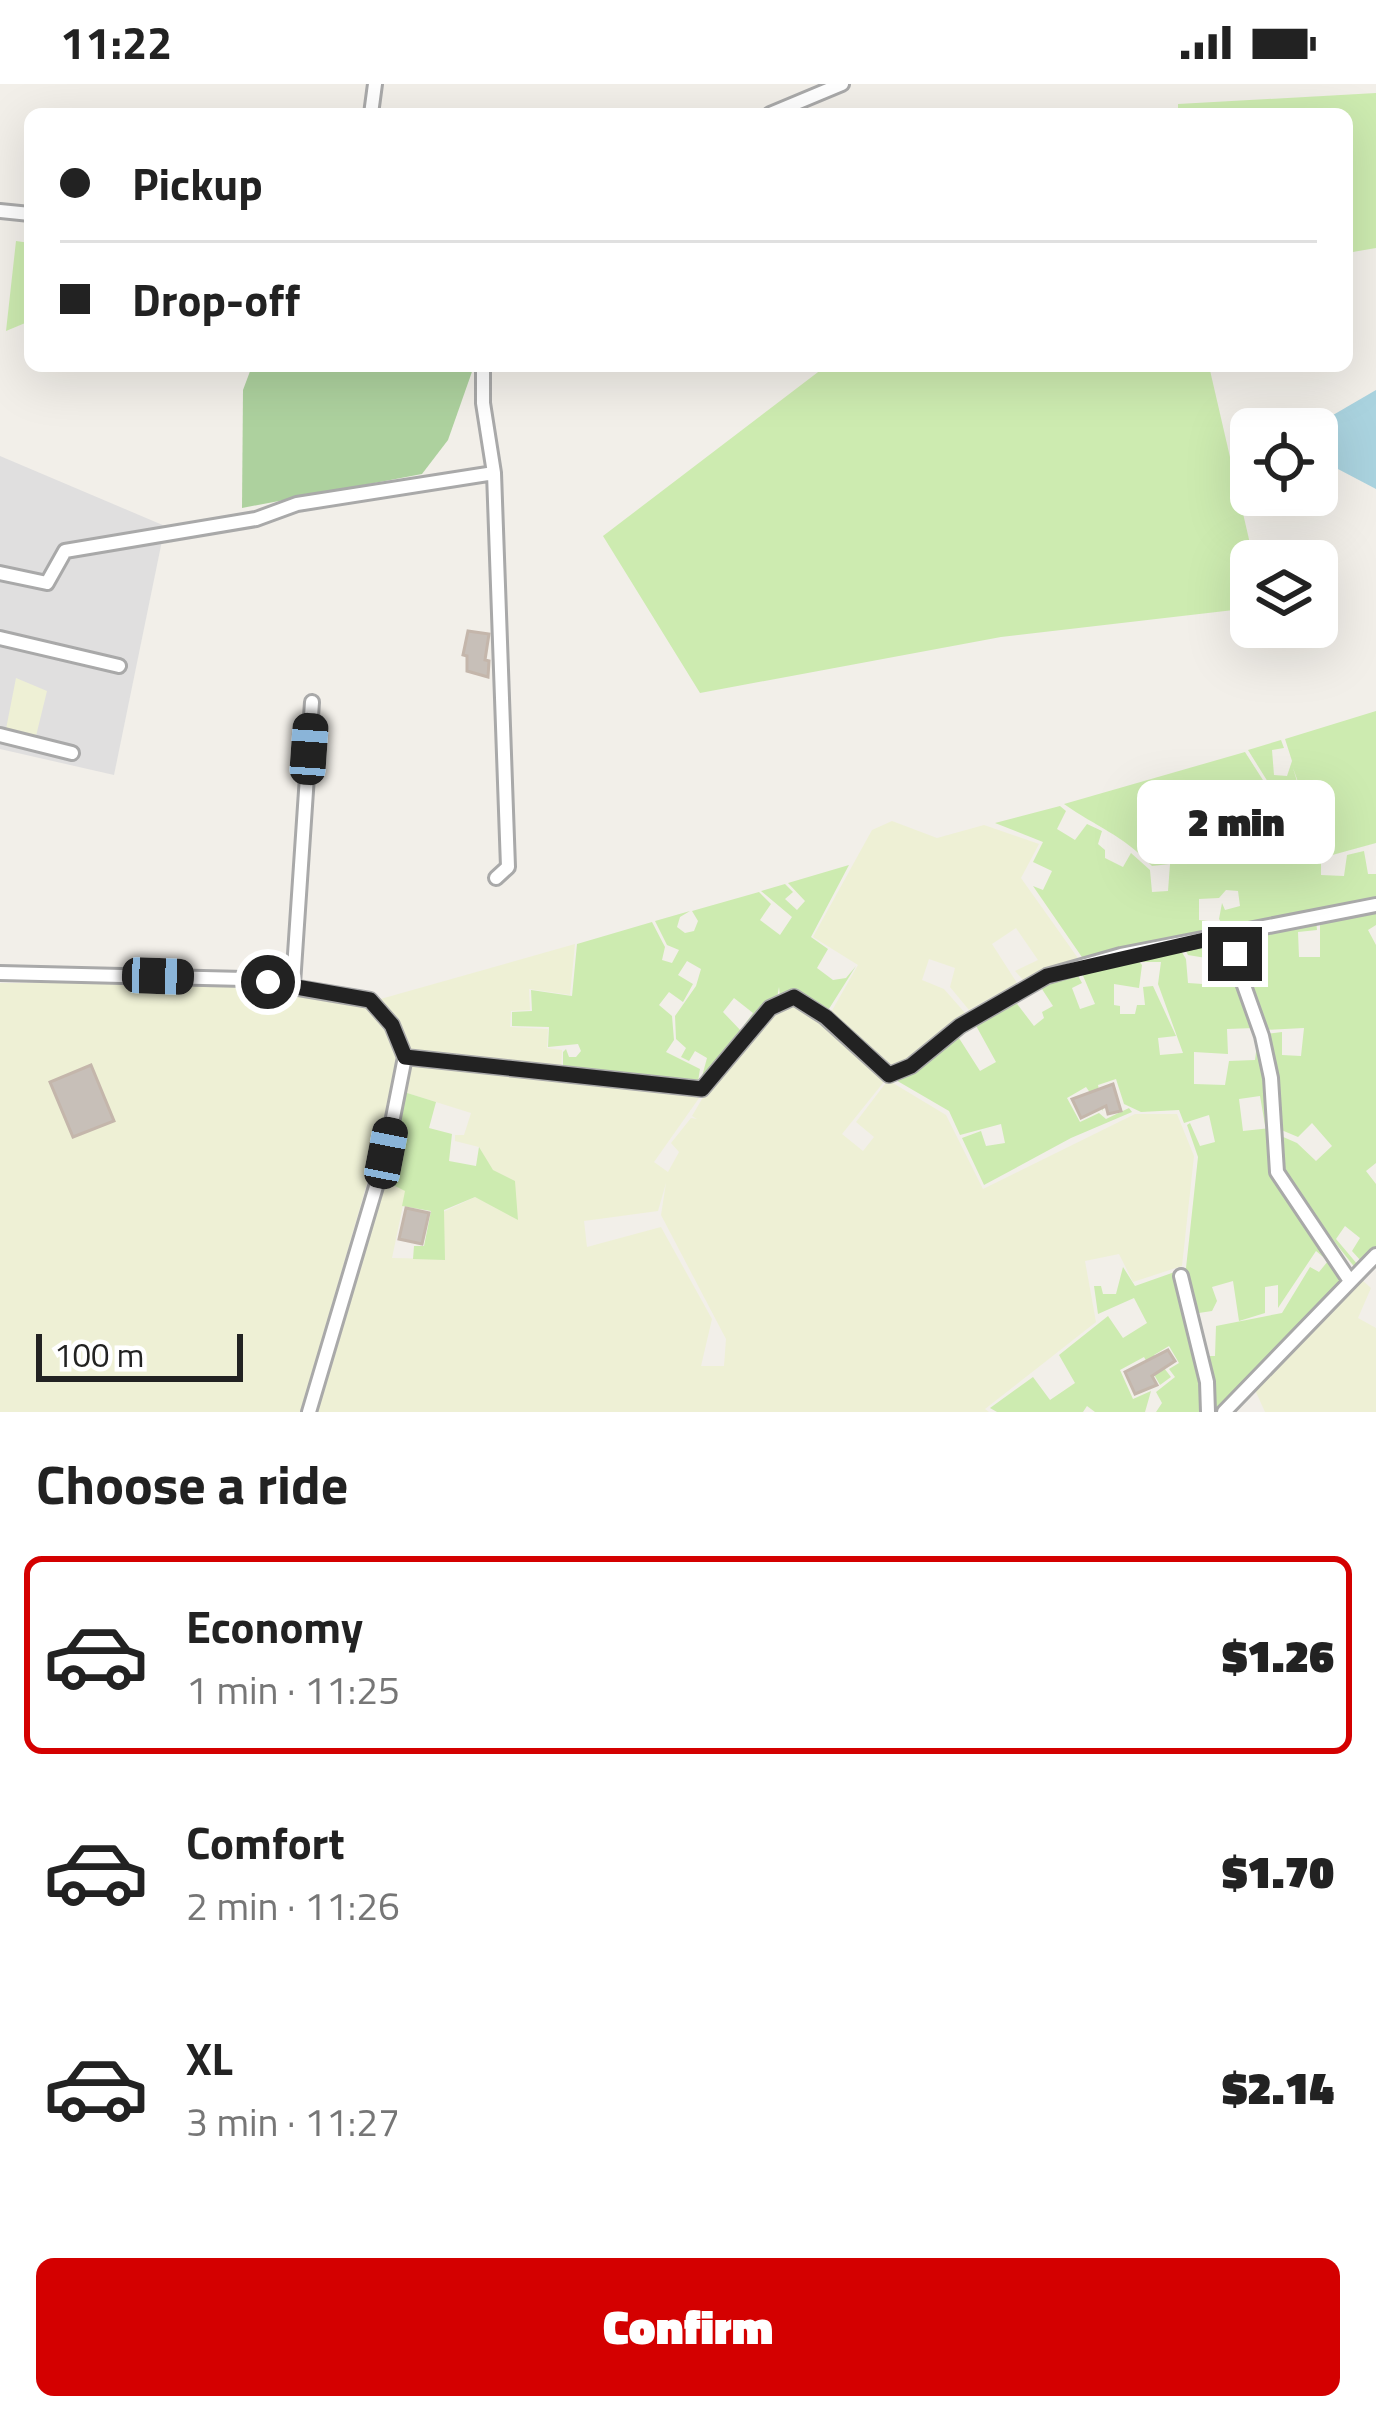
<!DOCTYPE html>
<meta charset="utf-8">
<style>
:root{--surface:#fff;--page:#f6f6f6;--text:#222;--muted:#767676;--line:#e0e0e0;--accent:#d40000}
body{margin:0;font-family:"Titillium Web",sans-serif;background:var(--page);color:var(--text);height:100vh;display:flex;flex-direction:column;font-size:45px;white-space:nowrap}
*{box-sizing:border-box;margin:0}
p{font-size:39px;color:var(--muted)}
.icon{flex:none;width:66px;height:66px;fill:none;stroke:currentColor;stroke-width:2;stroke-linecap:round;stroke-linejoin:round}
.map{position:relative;height:1328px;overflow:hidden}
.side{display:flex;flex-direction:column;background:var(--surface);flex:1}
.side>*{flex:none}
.top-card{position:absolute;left:24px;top:24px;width:1329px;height:264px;border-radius:18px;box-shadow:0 12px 48px #0002;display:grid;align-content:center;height:264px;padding:0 36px;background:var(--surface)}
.tools{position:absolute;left:1230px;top:324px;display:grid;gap:24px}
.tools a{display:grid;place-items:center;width:108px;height:108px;border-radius:18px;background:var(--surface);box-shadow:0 12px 48px #0002;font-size:60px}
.scale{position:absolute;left:36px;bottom:30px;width:207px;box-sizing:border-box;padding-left:12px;border:6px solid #222;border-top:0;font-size:33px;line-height:42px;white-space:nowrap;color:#222;-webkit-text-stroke:9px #fff;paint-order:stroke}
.end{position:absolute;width:54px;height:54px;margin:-27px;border:15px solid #222;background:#fff;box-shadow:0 0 0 6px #fff}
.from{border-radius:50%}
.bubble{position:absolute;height:84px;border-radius:18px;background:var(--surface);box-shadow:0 12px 48px #0002;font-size:39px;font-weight:800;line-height:84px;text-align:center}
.car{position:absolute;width:36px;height:72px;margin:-36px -18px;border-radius:15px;box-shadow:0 0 9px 3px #0007;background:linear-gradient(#222 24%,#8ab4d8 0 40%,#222 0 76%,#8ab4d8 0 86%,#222 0)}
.top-card b{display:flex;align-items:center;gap:42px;height:114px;font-size:45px}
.top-card b+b{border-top:3px solid var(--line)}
.top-card i{width:30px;height:30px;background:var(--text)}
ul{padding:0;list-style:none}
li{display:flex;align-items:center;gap:36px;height:198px;margin:0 24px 18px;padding:0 12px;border:6px solid transparent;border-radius:18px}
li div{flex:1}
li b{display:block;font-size:45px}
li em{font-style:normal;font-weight:800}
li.active{border-color:var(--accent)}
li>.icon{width:108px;height:108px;stroke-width:1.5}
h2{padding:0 36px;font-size:54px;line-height:144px}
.action{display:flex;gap:24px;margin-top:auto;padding:24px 36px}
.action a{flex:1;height:138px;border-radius:18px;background:var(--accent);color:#fff;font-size:48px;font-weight:800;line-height:138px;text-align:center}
.status{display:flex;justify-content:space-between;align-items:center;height:84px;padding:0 60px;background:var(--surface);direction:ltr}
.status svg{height:33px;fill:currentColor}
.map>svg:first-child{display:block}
.residential{fill:#e0dfdf}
.farmland{fill:#eef0d5;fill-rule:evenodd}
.grass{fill:#cdebb0}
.forest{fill:#add19e}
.water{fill:#aad3df}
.building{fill:#c7bfb8;stroke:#c4b6ab;stroke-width:3}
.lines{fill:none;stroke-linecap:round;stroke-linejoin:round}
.street-casing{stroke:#a9a9a9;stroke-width:18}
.street{stroke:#fff;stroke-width:12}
.route{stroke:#222;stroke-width:15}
</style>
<div class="status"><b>11:22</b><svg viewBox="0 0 49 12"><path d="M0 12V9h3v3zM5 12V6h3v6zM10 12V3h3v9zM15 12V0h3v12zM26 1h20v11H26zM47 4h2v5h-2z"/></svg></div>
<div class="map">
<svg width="1376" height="1328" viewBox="0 0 1376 1328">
<rect width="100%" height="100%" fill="#f2efe9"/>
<path class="residential" d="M0,372L165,442L114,691L0,665Z"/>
<path class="farmland" d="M16,594L47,607L36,652L6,645Z
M892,737L937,754L984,741L1039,760L1021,794L1080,877L1024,897L1015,887L1038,876L1016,844L992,860L1017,899L969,926L950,903L955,884L929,875L922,896L944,905L966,930L917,972L888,984L830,930L858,881L813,853L872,746Z
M575,860L570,911L529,905L530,926L511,927L510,943L548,945L547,964L562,966L561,991L704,1007L654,1078L668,1088L679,1068L671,1059L691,1034L697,1035L692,1032L709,1003L786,918L796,919L823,935L887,994L842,1050L863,1067L874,1053L856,1038L888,996L946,1031L983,1105L1135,1030H1177L1194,1072L1182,1182L1133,1198L1119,1170L1085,1177L1096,1238L985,1325L989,1328H317L381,1095L406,1107L392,1174L444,1175L441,1129L475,1113L518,1134L479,1063L455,1057V1051H464L471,1029L404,1008L411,974L377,916ZM666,1099L661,1131L726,1255L724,1282H701L712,1235L661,1143L587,1163L584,1137L658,1127Z
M0,899H246L363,918L389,944L402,978L301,1328H0Z
M1361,1195L1371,1204L1358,1234L1376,1244V1328H1265L1255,1306Z"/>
<path class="grass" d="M1376,9V164L1347,169V30H1178V20Z
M16,157L30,159V237L6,247Z
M826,282H1209L1254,477L1251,524L1001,553L700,609L603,452Z
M1376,627V759L1325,773L1293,684L1321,777V791L1344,792L1347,771L1364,767L1368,790H1376V815L1227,848L1219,835L1222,819L1225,826L1240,822L1238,807L1226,806L1219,814L1199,815V836L1217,838L1223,849L1086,879L1033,802L1043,806L1052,787L1033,778L1043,758L995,739L1060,722L1066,727L1057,745L1075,756L1087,740L1102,747L1098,760L1105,766V774L1123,783L1131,769L1150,786L1152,808L1168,807L1170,780L1152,782C1120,749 1098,744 1064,720L1245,668L1270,707L1257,716L1263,730L1261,745L1247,743L1249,726H1233L1231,746L1263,751L1266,766L1286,767L1288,746H1265L1267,734L1286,727L1248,666L1281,656L1284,664L1272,666L1274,691L1287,692L1292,677L1285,655Z
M849,781L811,853L828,865L817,884L833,896L846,894L856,882L827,928L793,907L780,912L779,903L777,914L747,948L744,941L753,929L734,914L723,928L744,950L700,1000L707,974L695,967L689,977L681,973L686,964L676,955L675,932L696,902L701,885L687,877L678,891L693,900L683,918L669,908L659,921L672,932L674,956L666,968L700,985L697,1004L563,990V968L566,965L569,973H576L581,967L578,960L548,963L549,943L512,942V928L532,927L531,906L572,912L577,860L652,838L665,863L662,876L672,879L679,866L667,861L655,837L690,827L680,833L677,843L685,849L694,847L698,837L692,827L759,808L771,820L760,836L780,851L792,833L761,807L785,800L793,808L785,815L797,826L805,817L788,799Z
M1376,824V841L1368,846L1376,861V1079L1366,1087L1376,1100V1163L1361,1177L1352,1167L1360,1154L1345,1142L1336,1155L1358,1181L1356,1185L1280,1089L1281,1052L1297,1059L1316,1077L1332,1062L1312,1039L1298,1053L1279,1045L1265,950L1282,948V971L1301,972L1304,944L1263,946L1241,879L1258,877V857L1234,862L1231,853L1316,836L1317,846L1298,848L1299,873H1320V836Z
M1225,856L1254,944L1227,945L1228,970L1194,968V1000L1225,1001L1229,977L1255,976L1258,953L1273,1040L1265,1041L1260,1012L1239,1015L1243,1047L1271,1044L1272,1089L1351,1190L1219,1328H1215L1212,1297L1204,1272H1215L1216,1242L1282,1229L1310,1183L1319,1188L1328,1177L1316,1167L1278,1224V1201L1265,1203V1229L1239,1237L1233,1197L1212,1203L1217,1217L1212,1227L1192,1230L1177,1192L1207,1328H1156L1162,1319L1156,1308L1175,1293L1169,1285L1179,1279L1169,1262L1154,1271L1171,1293L1160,1301L1144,1273L1120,1286L1133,1315L1151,1307L1145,1328H1095L1087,1322L1083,1328H997L990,1324L1033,1293L1050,1316L1075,1299L1059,1271L1108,1232L1123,1254L1147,1239L1134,1214L1098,1230L1094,1202H1101L1103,1210H1116L1123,1183L1135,1202L1186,1184L1198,1073L1187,1041L1190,1039L1200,1062L1215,1058L1209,1031L1184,1039L1179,1026L1141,1028L1124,1020L1116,995L1098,1001L1103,1027L1086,1003L1067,1014L1080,1038L1099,1029L1106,1035L1129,1024L1132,1028L1071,1054L984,1101L962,1054L981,1047L986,1062L1005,1059L1001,1040L960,1051L949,1027L894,995L957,951L980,987L996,978L974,938L1014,916L1034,942L1044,934L1042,928L1053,922L1040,902L1076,888L1082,899L1072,904L1080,925L1095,920L1081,887L1135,873L1142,881L1139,904L1114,900V921L1120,922V930H1135L1137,921H1145L1143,903L1153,902L1176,952L1158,954L1160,971L1183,969L1158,900L1161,878H1142L1140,870L1180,865L1186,875L1188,899L1203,900L1206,874L1188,871L1184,863Z
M404,1008L436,1018L429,1044L452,1050L449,1077L476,1082L479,1063L493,1086L515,1097L518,1136L475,1113L444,1126L445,1176L413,1175L414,1162H424L431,1127L402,1122L405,1107L381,1095Z"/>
<path class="forest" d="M252,282H474L448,356L422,390L242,424L243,306Z"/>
<path class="water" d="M1376,306V405L1317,374V345H1309Z"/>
<path class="building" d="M468,547L489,550L485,576L489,577L488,593L467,587V572L463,571Z
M91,981L114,1037L73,1053L50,998Z
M1113,1000L1121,1027L1108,1030L1106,1022L1081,1034L1072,1015Z
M406,1124L429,1129L422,1160L399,1155Z
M1168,1266L1175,1277L1152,1292L1157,1301L1135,1310L1125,1288Z"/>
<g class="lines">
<g class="street-casing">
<path id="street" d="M371,30L375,0
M770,30L842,0
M0,127L30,130
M483,282V319L494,389L508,783L496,794
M0,489L47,499L65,467L256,435L297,420L494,389
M0,554L119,582
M0,651L72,669
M1226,851L1262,952L1271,994L1277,1088L1350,1197
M0,889L244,895L370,916L392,941L405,973L702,1005L770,924L794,913L825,933L889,991L911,982L960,942L1047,892L1121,871L1376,821
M293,900L312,618
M1181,1192L1207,1298L1208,1328
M309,1328L386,1069L405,973
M1224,1328L1376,1171"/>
</g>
<use href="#street" class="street"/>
</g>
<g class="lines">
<path class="route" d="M268,898L370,916L392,941L405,973L702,1005L770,924L794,913L826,933L889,991L911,982L960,942L1047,892L1226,851L1235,870"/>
</g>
</svg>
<div class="tools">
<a><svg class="icon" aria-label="locate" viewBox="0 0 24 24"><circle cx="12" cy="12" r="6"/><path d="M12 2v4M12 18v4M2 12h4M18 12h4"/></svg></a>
<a><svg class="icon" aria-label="layers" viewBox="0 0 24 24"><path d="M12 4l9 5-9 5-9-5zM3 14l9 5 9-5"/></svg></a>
</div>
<div class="scale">100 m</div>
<i class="end from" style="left:268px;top:898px"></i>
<i class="end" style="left:1235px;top:870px"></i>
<div class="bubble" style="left:1137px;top:696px;width:198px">2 min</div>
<i class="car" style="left:309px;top:665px;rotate:4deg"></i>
<i class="car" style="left:158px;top:892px;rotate:92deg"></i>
<i class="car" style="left:386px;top:1069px;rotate:11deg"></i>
<div class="top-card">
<b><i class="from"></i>Pickup</b>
<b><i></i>Drop-off</b>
</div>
</div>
<section class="side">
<h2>Choose a ride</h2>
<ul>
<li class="active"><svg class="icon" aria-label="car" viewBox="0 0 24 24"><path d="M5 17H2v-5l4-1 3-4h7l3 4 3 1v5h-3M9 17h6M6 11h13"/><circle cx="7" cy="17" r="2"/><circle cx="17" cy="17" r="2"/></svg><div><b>Economy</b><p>1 min · 11:25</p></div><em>$1.26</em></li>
<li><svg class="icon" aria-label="car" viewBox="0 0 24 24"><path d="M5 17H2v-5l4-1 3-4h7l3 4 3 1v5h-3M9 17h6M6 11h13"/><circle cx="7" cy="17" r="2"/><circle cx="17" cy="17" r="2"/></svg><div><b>Comfort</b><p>2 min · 11:26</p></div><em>$1.70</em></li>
<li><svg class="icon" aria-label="car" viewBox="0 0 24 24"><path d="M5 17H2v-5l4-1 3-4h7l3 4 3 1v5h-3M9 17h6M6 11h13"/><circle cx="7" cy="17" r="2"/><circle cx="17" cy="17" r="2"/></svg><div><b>XL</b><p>3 min · 11:27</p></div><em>$2.14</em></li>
</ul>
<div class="action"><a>Confirm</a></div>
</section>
